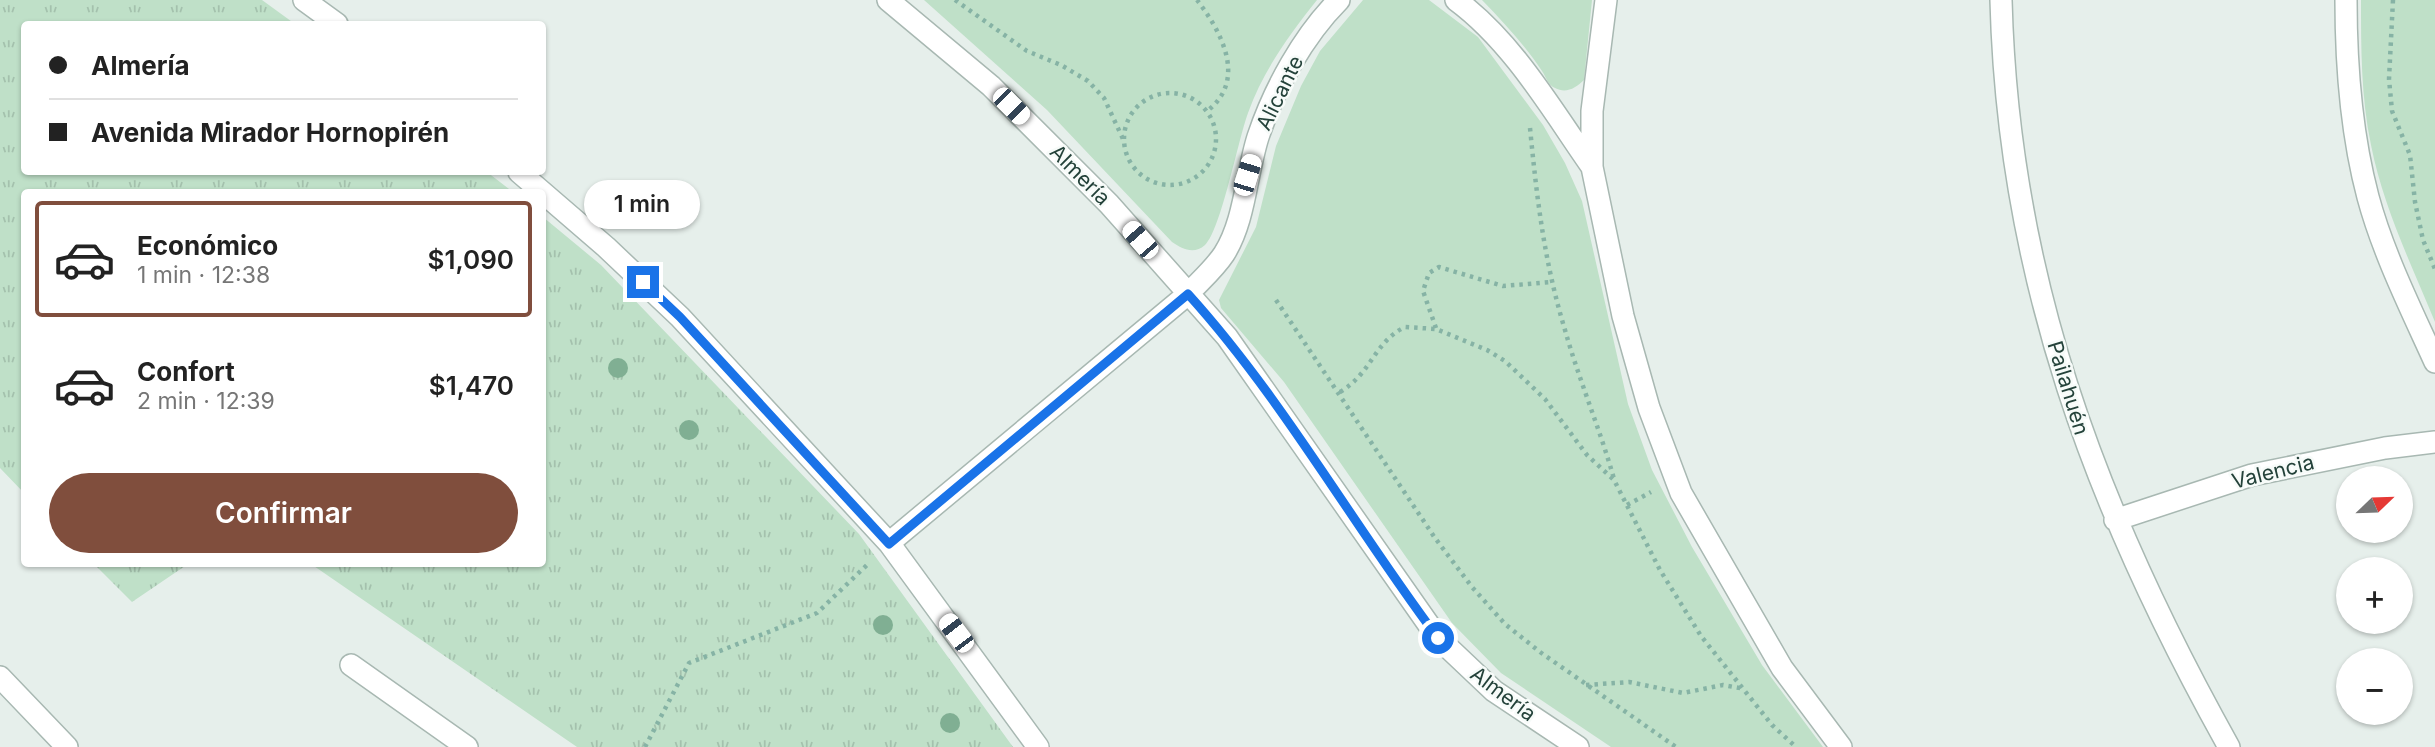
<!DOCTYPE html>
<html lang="es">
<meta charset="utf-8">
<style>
:root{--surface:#fff;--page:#f2f2f2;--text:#222;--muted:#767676;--line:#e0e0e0;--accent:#804e3d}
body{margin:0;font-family:Inter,sans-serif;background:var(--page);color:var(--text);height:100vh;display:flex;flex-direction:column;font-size:26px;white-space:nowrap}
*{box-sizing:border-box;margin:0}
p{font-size:23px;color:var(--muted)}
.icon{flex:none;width:38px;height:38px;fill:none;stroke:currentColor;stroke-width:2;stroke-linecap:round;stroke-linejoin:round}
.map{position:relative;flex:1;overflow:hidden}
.sheet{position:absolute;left:21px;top:189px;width:525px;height:378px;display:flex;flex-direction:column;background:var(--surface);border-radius:7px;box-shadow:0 2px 5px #0004}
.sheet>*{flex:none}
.banner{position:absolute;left:21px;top:21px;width:525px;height:154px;border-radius:7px;box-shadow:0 2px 5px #0004;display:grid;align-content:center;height:154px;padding:0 28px;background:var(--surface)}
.needle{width:46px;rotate:67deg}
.controls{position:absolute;left:2336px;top:466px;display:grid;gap:14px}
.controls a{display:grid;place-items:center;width:77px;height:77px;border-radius:50%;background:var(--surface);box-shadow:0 2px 5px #0004;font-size:35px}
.end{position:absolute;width:32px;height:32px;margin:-16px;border:9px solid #1a73e8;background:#fff;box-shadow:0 0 0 4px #fff}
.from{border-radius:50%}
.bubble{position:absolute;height:49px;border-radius:24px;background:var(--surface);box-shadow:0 2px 5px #0004;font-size:23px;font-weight:600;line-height:49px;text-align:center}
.car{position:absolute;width:21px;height:42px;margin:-21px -10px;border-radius:9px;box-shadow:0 0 5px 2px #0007;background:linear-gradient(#fff 24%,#345 0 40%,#fff 0 76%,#345 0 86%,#fff 0)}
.banner b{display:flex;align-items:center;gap:24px;height:66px;font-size:26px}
.banner b+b{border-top:2px solid var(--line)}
.banner i{width:18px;height:18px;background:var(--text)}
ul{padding:12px 0 0;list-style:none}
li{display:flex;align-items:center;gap:21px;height:116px;margin:0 14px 10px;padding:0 14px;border:4px solid transparent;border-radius:7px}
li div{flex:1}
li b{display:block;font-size:26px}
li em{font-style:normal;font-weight:600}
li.current{border-color:var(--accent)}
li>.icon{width:63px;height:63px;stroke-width:1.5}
.action{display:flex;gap:14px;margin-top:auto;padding:14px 28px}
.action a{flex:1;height:80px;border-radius:42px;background:var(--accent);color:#fff;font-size:28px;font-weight:600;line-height:80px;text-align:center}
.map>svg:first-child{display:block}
.grass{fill:url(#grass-tufts)}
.green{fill:#bfe0c8}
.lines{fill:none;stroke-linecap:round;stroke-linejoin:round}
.minor-casing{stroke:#a8b8b2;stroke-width:24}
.path{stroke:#86b3a5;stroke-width:4.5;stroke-dasharray:3.5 5;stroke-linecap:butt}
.minor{stroke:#fff;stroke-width:21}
.tree{fill:#80af93}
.route{stroke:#1a73e8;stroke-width:9}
.labels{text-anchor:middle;stroke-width:5;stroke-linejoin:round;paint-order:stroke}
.street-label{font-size:21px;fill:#24423a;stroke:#f7fbf9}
</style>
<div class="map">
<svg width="2435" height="747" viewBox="0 0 2435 747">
<defs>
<pattern id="grass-tufts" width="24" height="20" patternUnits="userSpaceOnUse" patternTransform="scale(1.75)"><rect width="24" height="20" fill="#bfe0c8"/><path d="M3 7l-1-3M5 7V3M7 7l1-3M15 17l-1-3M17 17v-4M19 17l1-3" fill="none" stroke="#a4c1ad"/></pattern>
</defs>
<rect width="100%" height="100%" fill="#e6efeb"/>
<path class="grass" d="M0,0H262L295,24H24V172H487L513,192H24V493L0,468Z
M543,217L601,265L859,534L1013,747H577L311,564H542Z
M94,564H188L132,602Z"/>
<path class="green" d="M924,0H1317C1289,35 1263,71 1248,113C1238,140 1221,230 1205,245C1194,255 1182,249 1172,242L1047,110Z
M1363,0H1429L1478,37L1543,125L1565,163L1582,201L1628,404L1652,470L1692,547L1762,665L1823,747H1611L1501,673L1452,623L1284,382L1221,308L1219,300L1256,227L1276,146L1301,86L1320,51Z
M1482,0H1592L1584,80C1576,88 1566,94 1555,88C1548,85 1546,77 1542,71C1525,45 1504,23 1482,0Z
M2361,0H2435V322C2411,264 2383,206 2371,145C2361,97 2361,48 2361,0Z"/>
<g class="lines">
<g class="minor-casing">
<path id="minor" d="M304,0L337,24
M888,0L991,86L1109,204L1227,337L1438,638L1494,691L1578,747
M1456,0C1513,42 1552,110 1592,167
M1606,0L1592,111V167L1623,316L1649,408L1681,493L1782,668L1841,747
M2001,0C2008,276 2096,509 2229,747
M2346,0C2346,66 2351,133 2368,197C2383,253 2411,309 2435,362
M519,172L606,247L680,317L889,543L1038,747
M2115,520L2252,475L2385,448L2435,442
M889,543L1188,294C1200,281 1214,269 1224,254C1245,221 1246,175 1258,137C1274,89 1303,36 1339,0
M351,665L467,747
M0,677L67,747"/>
</g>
<path class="path" d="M955,0L1027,51L1061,65L1088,81L1104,98L1123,139
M1197,0C1221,31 1248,80 1207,111
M2393,0L2389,79L2392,111L2410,155L2415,202L2423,240L2435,269
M1124 139a46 46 0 1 1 92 0a46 46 0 1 1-92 0Z
M1530,128C1537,199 1544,261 1565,330C1579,380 1600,429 1614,479
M1276,300L1435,538L1472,587L1505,624L1540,652L1676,747
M1436,328L1423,291L1429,273L1439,267L1503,286L1552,282
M1340,392C1372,373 1374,342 1405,327L1436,329L1487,350L1505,361L1545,399L1587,455L1614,480L1660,570L1701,636L1772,725L1796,747
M1627,505L1651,492
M1586,685L1629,682L1683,693L1723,685L1745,689
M645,747L689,663L817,613L869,563"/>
<use href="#minor" class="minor"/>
</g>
<g class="tree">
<circle cx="618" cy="368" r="10"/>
<circle cx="689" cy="430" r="10"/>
<circle cx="883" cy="625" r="10"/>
<circle cx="950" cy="723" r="10"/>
</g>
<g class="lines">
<path class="route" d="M643,282L680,317L889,544L1188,294C1283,399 1353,525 1438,638"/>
</g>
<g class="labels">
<g class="street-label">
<text transform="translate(1280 93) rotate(-64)" y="7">Alicante</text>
<text transform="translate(1080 175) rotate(45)" y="7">Almería</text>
<text transform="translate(2068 388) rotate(73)" y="7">Pailahuén</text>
<text transform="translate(2273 472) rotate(-14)" y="7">Valencia</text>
<text transform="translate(1503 694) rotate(37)" y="7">Almería</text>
</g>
</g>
</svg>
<div class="controls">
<a><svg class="needle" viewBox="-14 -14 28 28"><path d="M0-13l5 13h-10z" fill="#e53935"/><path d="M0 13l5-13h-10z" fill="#767676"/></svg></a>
<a>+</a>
<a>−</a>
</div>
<i class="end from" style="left:1438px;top:638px"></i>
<i class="end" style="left:643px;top:282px"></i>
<div class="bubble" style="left:584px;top:180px;width:116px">1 min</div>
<i class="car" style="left:1011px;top:106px;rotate:135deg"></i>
<i class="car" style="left:1247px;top:175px;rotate:17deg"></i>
<i class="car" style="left:1140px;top:240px;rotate:319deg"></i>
<i class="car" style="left:956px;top:633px;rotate:323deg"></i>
<div class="banner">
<b><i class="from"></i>Almería</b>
<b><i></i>Avenida Mirador Hornopirén</b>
</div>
<section class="sheet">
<ul>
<li class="current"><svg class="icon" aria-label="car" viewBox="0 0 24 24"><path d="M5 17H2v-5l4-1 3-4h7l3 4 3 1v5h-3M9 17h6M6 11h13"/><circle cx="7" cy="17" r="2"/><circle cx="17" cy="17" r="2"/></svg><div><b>Económico</b><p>1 min · 12:38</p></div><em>$1,090</em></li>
<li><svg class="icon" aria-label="car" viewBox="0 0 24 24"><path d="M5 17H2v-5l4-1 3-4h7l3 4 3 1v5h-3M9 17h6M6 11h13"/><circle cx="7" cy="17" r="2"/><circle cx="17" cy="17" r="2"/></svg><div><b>Confort</b><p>2 min · 12:39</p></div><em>$1,470</em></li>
</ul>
<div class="action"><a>Confirmar</a></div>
</section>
</div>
